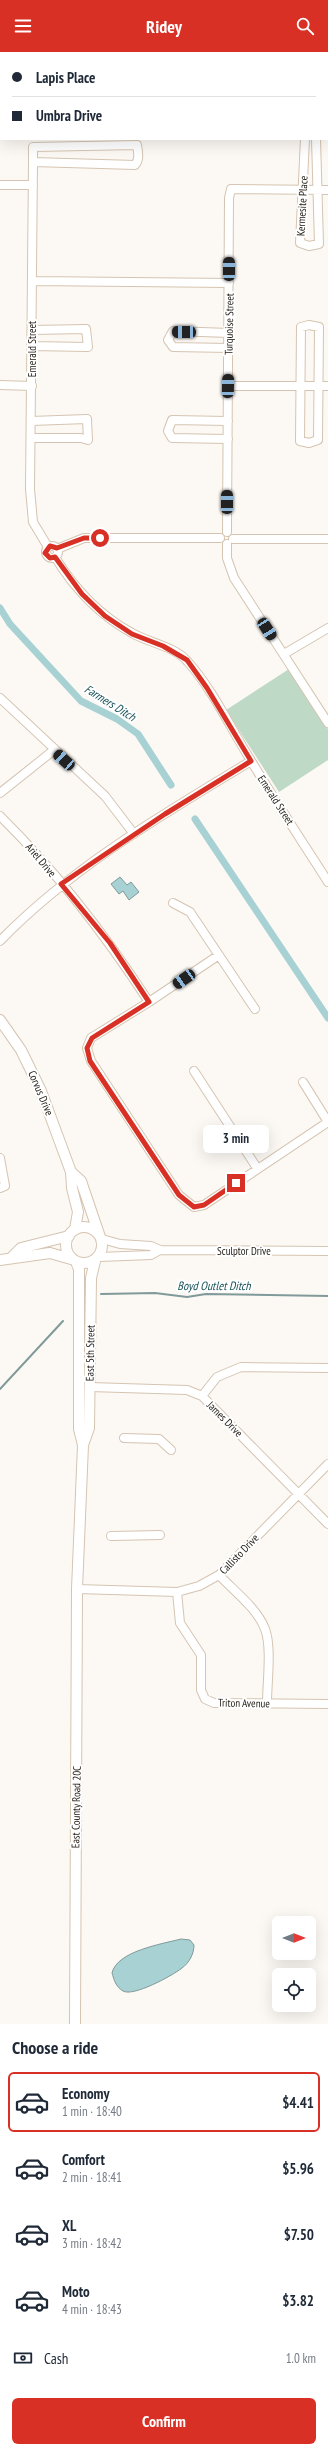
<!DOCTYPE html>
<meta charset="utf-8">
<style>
:root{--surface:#fff;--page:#f6f6f7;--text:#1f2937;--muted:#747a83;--line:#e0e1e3;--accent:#d93025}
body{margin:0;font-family:"PT Sans Narrow",sans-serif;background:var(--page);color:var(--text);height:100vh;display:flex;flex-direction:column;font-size:15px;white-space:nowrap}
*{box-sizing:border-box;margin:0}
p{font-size:13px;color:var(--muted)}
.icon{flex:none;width:22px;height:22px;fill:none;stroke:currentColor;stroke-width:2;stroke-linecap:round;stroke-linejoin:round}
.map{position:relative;height:1972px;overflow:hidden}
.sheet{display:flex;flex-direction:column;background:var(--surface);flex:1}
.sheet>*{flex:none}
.guide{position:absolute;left:0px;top:0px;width:328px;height:88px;box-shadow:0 4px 16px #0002;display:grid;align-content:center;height:88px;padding:0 12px;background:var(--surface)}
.needle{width:26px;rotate:90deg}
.tools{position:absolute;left:272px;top:1864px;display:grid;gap:8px}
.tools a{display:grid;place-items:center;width:44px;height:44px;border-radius:6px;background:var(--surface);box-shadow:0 4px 16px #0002;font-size:20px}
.end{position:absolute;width:18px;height:18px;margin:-9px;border:5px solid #d93025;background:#fff;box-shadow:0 0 0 2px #fff}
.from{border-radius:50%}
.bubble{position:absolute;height:28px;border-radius:6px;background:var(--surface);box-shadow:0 4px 16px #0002;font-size:13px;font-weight:600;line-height:28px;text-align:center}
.car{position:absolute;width:12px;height:24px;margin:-12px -6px;border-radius:5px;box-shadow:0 0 3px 1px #0007;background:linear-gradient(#222 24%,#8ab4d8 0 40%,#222 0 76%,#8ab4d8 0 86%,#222 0)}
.guide b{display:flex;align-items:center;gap:14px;height:38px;font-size:15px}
.guide b+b{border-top:1px solid var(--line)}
.guide i{width:10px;height:10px;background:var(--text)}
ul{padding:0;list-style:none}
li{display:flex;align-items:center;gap:12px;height:60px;margin:0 8px 6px;padding:0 4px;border:2px solid transparent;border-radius:6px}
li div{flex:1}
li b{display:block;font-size:15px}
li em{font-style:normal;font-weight:600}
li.current{border-color:var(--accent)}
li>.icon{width:36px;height:36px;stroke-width:1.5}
h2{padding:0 12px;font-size:18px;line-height:48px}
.pay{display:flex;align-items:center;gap:10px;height:44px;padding:0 12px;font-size:15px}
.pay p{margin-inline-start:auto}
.cta{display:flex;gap:8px;margin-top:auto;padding:8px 12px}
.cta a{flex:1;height:46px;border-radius:6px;background:var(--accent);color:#fff;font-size:16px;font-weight:600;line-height:46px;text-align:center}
header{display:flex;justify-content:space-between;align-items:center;height:52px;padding:0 12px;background:var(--accent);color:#fff;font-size:18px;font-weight:600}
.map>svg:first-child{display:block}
.green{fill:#bfd9c7}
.water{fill:#a8d1d4;stroke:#809a9a}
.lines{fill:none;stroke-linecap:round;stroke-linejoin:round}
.stream{stroke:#809a9a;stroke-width:2}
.canal{stroke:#a8d1d4;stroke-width:7}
.minor-casing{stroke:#d5c4b1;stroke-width:10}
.tertiary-casing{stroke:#d5c4b1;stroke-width:12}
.secondary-casing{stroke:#d5c4b1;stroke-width:14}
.minor{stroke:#fff;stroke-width:8}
.tertiary{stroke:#fff;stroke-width:10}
.secondary{stroke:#fff;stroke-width:12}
.route{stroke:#d93025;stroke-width:5}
.labels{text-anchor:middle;stroke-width:4;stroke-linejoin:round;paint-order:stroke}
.street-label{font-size:11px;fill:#211b14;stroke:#fff}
.water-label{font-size:12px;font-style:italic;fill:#1b5459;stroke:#fff}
</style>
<header><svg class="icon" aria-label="menu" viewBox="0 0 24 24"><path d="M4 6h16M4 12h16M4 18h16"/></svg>Ridey<svg class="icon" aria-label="search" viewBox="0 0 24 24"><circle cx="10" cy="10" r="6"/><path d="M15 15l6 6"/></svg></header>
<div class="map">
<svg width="328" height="1972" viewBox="0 0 328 1972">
<rect width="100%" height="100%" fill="#fcf9f5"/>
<path class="green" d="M289,617L328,677V708L279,740L226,658Z"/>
<path class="water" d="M120,825L127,833L131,830L139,840L129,848L123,839L119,842L111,832Z
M181,1887L190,1888L194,1893C194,1902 189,1911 182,1916C172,1924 133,1945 123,1939C116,1935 114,1928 112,1921C117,1899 162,1892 181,1887Z"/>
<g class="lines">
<path class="stream" d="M101,1242L155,1241L187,1245L206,1242L328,1244
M0,1337L63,1269"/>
<path class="canal" d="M0,556L10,572L81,649L117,667L138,682L171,733
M195,767L328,966"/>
<g class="minor-casing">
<path id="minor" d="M305,87L300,191L309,194L319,192L316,87
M33,110L135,113C140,107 138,100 137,93L33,95V110L30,437L33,470L48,495
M0,133H33
M33,229L229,231
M309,273L319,275L318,388L309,391L300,389L301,275Z
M32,294L88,295L86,277L32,278
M229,296L173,295L168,288L173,279L229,281
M0,333L32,334
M228,334H328
M31,386H81L88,388L87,367L31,369
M228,387L172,386L168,379L172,368L228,369
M227,480L229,146L231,137L328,138
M233,487H328
M227,492V506L234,526L328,671
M46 500a6 6 0 1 1 12 0a6 6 0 1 1-12 0Z
M57,497L84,486H220
M55,505C74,536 99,563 132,581C149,591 175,594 188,610C213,638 230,675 250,707C275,749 302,789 328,830
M284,602L328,576
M0,646L105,744L134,782
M0,741L54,698
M0,764C57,820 106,884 149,950
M173,851L190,860L255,957
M0,889C73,814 162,763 251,709
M219,903L149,950L91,986L87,996L91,1009L179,1143L194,1155L204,1153L328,1070
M194,1019L257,1116
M303,1030L328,1070
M0,1106L5,1134L0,1136
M102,1187L120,1192L151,1194L160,1198L328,1199
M99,1205L151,1203L160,1198
M90,1335L187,1338L202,1344L328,1472
M202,1344L217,1325L241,1315L328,1316
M124,1386L159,1387L171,1398
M111,1484L160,1483
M219,1523C234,1539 257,1556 265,1577C272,1595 267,1631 267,1651
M77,1537L177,1540L199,1534L219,1523L328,1412
M177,1540L180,1571L201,1603V1638L205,1647L214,1651L328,1652"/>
</g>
<g class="tertiary-casing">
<path id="tertiary" d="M0,968L21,998L41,1039L71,1120L72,1136L78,1160L75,1177
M71,1120L81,1129L99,1182
M66 1193a18 18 0 1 1 36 0a18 18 0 1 1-36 0Z
M12,1205L21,1196L69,1184
M0,1208L50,1201L71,1207
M76,1210L79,1217V1377L83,1393
M75,1972L77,1537L83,1393L89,1376L91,1226L95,1209"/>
</g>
<g class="secondary-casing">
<path id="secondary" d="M0,29H1
M327,32H328"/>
</g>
<use href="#minor" class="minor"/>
<use href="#tertiary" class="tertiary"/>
<use href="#secondary" class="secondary"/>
</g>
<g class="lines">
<path class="route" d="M100,486H84L57,496L50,494L45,501L50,506L55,505L82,542L105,564L132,582L163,594L187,608L207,636L251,709L165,762L61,832L110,891L149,950L92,986L87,996L90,1009L179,1143L194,1155L204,1153L236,1131"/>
</g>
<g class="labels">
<g class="street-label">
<text transform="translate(302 154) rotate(-87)" y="4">Kermesite Place</text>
<text transform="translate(229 272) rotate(-89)" y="4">Turquoise Street</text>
<text transform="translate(32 297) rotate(-90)" y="4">Emerald Street</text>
<text transform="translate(276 748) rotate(57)" y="4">Emerald Street</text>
<text transform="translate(41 808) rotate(50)" y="4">Ariel Drive</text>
<text transform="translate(41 1041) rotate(67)" y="4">Corvus Drive</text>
<text x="244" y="1203">Sculptor Drive</text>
<text transform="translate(90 1301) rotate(-89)" y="4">East 5th Street</text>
<text transform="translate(225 1367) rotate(45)" y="4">James Drive</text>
<text transform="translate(239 1502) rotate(-46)" y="4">Callisto Drive</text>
<text transform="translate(244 1651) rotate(1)" y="4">Triton Avenue</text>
<text transform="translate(76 1755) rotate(-89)" y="4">East County Road 20C</text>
</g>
<g class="water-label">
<text transform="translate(110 651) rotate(32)" y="4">Farmers Ditch</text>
<text x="214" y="1238">Boyd Outlet Ditch</text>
</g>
</g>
</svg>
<div class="tools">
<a><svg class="needle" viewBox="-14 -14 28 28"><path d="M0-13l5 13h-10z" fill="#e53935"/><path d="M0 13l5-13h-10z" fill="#747a83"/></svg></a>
<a><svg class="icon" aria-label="locate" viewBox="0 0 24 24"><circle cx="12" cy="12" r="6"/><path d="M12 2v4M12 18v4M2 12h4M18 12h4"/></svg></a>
</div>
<i class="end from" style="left:100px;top:486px"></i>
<i class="end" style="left:236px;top:1131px"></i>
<div class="bubble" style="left:203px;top:1073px;width:66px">3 min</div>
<i class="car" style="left:229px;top:217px;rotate:0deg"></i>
<i class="car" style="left:184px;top:280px;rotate:271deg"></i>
<i class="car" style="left:228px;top:334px;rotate:1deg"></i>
<i class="car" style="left:227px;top:450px;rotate:0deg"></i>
<i class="car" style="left:267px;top:577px;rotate:147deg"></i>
<i class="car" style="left:64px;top:708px;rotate:312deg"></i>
<i class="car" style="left:184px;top:927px;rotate:236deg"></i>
<div class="guide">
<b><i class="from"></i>Lapis Place</b>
<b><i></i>Umbra Drive</b>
</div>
</div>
<section class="sheet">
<h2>Choose a ride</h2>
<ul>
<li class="current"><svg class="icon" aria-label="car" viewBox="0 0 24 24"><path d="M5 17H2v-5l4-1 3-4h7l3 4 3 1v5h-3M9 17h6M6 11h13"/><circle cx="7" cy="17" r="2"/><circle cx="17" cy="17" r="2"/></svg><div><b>Economy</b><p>1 min · 18:40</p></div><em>$4.41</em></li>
<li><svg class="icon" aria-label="car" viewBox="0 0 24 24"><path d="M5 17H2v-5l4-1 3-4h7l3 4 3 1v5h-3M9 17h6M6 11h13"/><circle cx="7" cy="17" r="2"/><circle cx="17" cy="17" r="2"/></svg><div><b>Comfort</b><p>2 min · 18:41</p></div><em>$5.96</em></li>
<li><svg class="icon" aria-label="car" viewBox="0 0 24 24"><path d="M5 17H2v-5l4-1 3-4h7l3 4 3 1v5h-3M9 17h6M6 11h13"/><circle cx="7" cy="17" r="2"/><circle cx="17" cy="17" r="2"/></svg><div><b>XL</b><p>3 min · 18:42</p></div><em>$7.50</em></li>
<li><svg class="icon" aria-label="car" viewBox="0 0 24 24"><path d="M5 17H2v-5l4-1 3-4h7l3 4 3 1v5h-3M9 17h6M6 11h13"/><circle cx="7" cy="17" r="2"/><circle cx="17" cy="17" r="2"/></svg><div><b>Moto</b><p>4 min · 18:43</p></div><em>$3.82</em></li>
</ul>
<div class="pay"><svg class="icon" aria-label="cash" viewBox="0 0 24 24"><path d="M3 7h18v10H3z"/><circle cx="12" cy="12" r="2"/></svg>Cash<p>1.0 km</p></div>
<div class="cta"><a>Confirm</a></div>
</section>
